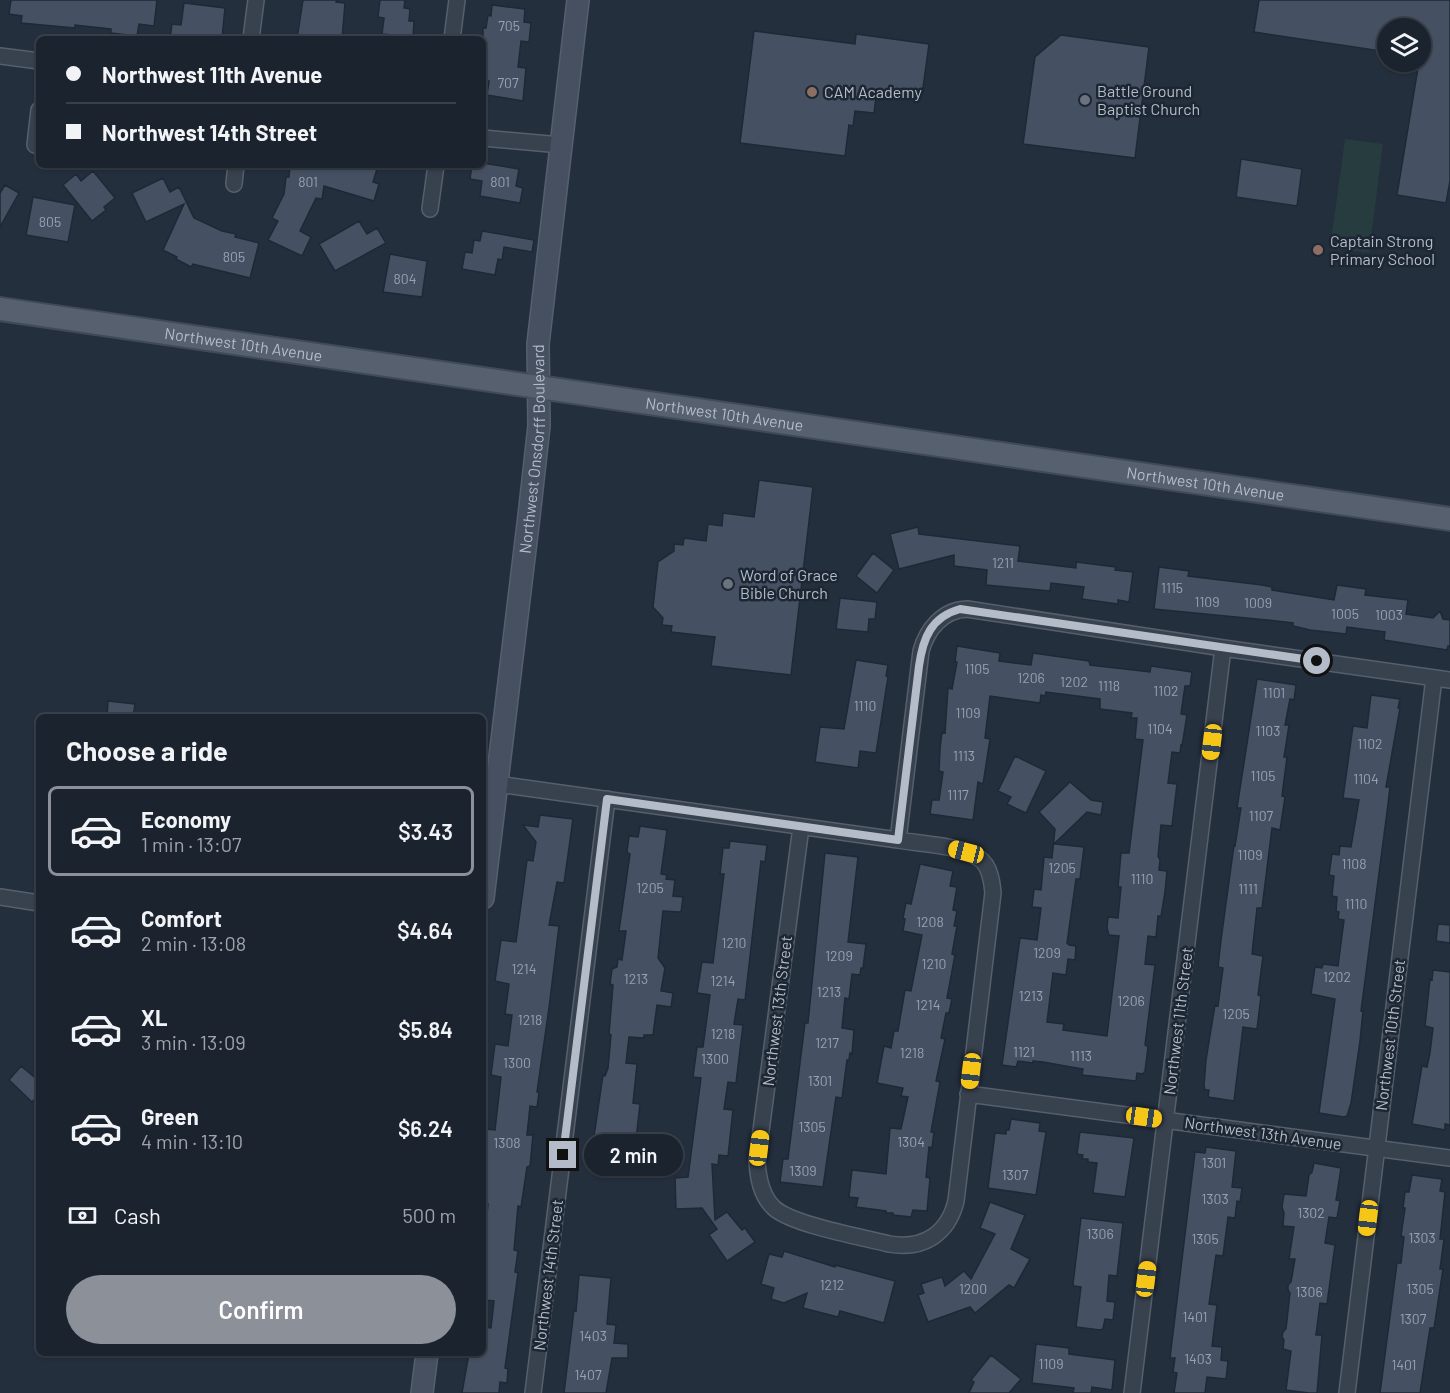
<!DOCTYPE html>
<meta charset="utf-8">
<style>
:root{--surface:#1b232e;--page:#242b36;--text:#f1f3f6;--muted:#a0a4aa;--line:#39404a;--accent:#8c9099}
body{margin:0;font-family:Barlow,sans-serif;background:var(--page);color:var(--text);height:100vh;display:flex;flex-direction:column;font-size:22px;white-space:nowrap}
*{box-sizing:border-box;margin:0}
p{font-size:20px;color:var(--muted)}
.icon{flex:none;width:33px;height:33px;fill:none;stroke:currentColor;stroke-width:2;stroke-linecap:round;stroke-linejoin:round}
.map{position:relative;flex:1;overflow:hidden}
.panel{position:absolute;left:36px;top:714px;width:450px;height:642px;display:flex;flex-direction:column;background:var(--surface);border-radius:9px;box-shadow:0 2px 4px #0004,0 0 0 2px var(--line)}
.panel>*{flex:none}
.banner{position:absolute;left:36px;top:36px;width:450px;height:132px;border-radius:9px;box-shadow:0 2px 4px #0004,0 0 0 2px var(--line);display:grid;align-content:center;height:132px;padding:0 30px;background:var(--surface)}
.controls{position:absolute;left:1377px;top:18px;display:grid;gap:12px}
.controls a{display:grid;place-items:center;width:54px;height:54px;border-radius:50%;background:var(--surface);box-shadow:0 2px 4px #0004,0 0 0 2px var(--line);font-size:30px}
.end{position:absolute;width:27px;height:27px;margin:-14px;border:8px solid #b4bcc9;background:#111;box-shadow:0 0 0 3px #111}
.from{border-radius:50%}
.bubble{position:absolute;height:42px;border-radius:21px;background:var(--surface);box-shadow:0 2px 4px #0004,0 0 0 2px var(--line);font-size:20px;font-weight:600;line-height:42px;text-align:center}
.car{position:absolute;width:18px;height:36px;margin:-18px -9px;border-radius:8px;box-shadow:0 0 4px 2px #0007;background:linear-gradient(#f5c518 24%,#345 0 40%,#f5c518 0 76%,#345 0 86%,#f5c518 0)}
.banner b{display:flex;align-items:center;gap:21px;height:57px;font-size:22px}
.banner b+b{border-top:2px solid var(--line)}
.banner i{width:15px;height:15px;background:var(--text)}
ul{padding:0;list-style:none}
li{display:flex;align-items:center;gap:18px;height:90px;margin:0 12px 9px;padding:0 18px;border:3px solid transparent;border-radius:9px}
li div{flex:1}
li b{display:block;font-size:22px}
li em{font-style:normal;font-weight:600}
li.selected{border-color:var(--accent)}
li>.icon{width:54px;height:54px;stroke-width:1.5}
h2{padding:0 30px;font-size:27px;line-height:72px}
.pay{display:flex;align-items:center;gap:15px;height:66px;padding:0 30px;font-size:22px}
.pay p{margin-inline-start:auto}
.cta{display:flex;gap:12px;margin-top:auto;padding:12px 30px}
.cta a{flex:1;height:69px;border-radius:36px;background:var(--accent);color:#fff;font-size:24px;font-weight:600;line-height:69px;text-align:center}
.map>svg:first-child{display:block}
.green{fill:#263c3f}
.building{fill:#455162;stroke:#1f2835;stroke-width:1.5}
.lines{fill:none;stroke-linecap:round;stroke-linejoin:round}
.street-casing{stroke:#565f6c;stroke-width:18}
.secondary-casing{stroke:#565f6c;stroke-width:24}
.primary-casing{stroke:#414a57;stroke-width:26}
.street{stroke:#38414e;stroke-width:15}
.secondary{stroke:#465061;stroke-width:21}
.primary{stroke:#56606e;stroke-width:22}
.route{stroke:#b4bcc9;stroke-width:8}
.education-dot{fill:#8d6e63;stroke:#1d2633;stroke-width:2}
.worship-dot{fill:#6b7280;stroke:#1d2633;stroke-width:2}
.labels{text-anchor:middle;stroke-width:5;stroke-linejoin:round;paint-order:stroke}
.number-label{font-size:14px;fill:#98a1af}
.poi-label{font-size:16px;fill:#b4bcc9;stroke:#1d2633;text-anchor:start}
.street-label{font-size:16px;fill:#b4bcc9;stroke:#1d2633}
</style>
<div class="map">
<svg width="1450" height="1393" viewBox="0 0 1450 1393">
<rect width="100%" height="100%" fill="#242f3e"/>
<path class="green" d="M1345,139L1383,144L1369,253L1330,248Z"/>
<path class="building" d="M11,0H157L154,26L139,24L137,36L111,33V29L75,25V28L21,23L22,16L9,14Z
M303,0H337L336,2L345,3L342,39H297Z
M380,0H405L404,8L410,9L409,21H414L413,37L382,34L384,18L378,17Z
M1259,0H1450V181L1446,203L1397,195L1419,62H1420V28H1388V52L1254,32Z
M184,3L225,8L222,39H170L172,24L181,25Z
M492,5L525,9L524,22L531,23L529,42L521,41L518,67L526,68L523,101L487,95L489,81H483V28H486L488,15L491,16Z
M754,31L855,44L856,34L929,44L922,95L877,89L874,113L855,111L853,126L849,125L845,156L740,143Z
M1061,35L1149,47L1135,158L1023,144L1035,57Z
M1241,159L1302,169L1297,206L1236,197Z
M483,163L519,169L516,186L523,188L520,203L480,196L482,181L470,179L472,165H483Z
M290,165H372L371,168L377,169L373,182L379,184L374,201L324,186L322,199L316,198L300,231L311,237L302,256L268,240L278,221L272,218L284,194L286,177H289Z
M93,171L115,198L104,207L106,210L92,221L63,185L76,174L81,181Z
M163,178L170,192L179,187L194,218L222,231L236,234L235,237L259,243L250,278L193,264L191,267L176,259L177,257L163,250L184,204L146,222L132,193Z
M5,185L19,193L0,227V193Z
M33,197L75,205L68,242L26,235Z
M359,221L367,234L377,228L386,243L335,271L319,244Z
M482,231L534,240L532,252L504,247L502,260L498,259L495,275L462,269L465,252L472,253L474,240L480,241Z
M390,254L427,261L422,297L383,292Z
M759,480L813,487L791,675L711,666L715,637L671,632L672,626L662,625L663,618L653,607L658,562L674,551V544L683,545L684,538L706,541L708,524L722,526L723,513L754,517Z
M918,527L919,534L1020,546L1018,561L1076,568V562L1116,567L1115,570L1133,572L1129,602L1118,600V604L1082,599L1084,587L1051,583L1050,591L986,585L987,570L954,566V555L899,569L890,534Z
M873,553L894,570L877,593L856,576Z
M1159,567L1189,571L1188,576L1262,585L1272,587V590L1334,600L1337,585L1366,589L1365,595L1408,600L1406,614L1433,618L1440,611L1443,619L1450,620V646H1448L1447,650L1384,640L1385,632L1347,627L1346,634L1310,630L1293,626V623L1267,620L1154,609Z
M840,598L877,602L875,619H869L868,632L836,629Z
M957,646L1000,653L999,661L1031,665L1033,653L1089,661L1090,665L1150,672L1151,666L1192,672L1190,686H1185L1181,714L1187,715L1182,746L1181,745L1180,753L1172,752L1168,783L1177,784L1172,826L1161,825L1158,856L1160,860L1159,870L1167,871L1165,892L1161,916H1158L1156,937L1148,936L1145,964L1155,965L1145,1045L1148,1047L1145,1071L1143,1074L1137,1073L1136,1081L1082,1075L1083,1069L1043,1062L1033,1061V1063L1018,1061L1016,1067L1002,1065L1020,938L1037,940L1041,908L1032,907L1034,889L1041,890L1044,857L1052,858L1055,829L1039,812L1070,782L1091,800L1103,802L1101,815L1087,812L1054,844L1084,847L1080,879H1076L1067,943L1069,945L1076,946L1075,960L1068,959L1066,975L1053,973L1047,1022L1064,1024L1063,1030L1107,1036L1119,936L1109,935L1107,928L1108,917L1118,918L1121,887H1118L1121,853H1129L1143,740L1135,739L1137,718H1131L1132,713L1100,709V699L1046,692L1045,696L1041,695L1040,703L990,696L985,738L990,739L983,784L978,782L973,820L930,814L932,800H939L943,772L939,771L940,749L942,732L945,733L948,688L952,689L957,662H955Z
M856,660L888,665L886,676L888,677L876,753L860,751L858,768L815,762L820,727L844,729Z
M1257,679L1296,685L1294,700L1290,699L1285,725H1289L1284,757H1287L1282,796L1285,797L1280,830L1272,828L1262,908H1257L1252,954L1263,956L1258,995L1261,996L1257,1029L1243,1027L1234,1101L1208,1097L1209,1090H1205L1204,1086L1206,1060L1215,1005L1218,1006L1223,968L1218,967L1221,940L1234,845L1235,846L1241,808H1237Z
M1371,695L1400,699L1398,708H1400L1386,787H1390L1387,812L1361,1011H1363L1360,1041L1351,1103L1347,1116L1344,1117L1319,1113L1335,999L1311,994L1315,967L1322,968L1323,964L1338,966L1344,920L1338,919L1339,912L1336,911L1337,897L1332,896L1334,876L1329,875L1332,854L1339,855L1340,846L1351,847L1359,800L1343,798L1353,726L1367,728Z
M108,701L135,704L133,717H107Z
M1015,756L1046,771L1026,813L1007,804L1011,797L998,791Z
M540,815L573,819L564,883L557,882L549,925L559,926L549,1008L537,1092H539L537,1107L530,1106L527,1135H533L530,1166L527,1167L521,1207L518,1206L514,1250L518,1251L515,1272L518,1273L505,1368L508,1369L507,1383L500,1382L499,1393H462L469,1353H483V1327L491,1328L494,1301L483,1300V1232H485L488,1204H483V1135L485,1129L495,1130L501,1077L491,1075L495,1044L508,1046L512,1015L505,1014L509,984L495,981L501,940L516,942L527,860L533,861L536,842L523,825L538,827Z
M640,826L667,830L661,874L667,875L666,879L675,880L673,896L683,897L681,912L663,911L658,958L665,968L661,991L673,993L671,1007L657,1005L653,1035H644V1038L629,1037L626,1063L637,1064L633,1103L640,1104L632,1174L591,1168V1157L603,1075L605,1076L608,1068L611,1035L609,1034L613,985L610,984L612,969L617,967L618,959L622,960L626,931H619L630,854L627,852L629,836L638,837Z
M730,841L767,845L765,862L761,861L745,1000L738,999L734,1024L743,1025L736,1083L728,1082L724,1109L733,1110L728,1156L719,1155L718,1165L712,1164L715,1220L727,1212L742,1230L745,1228L755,1242L727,1261L709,1235L717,1229L702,1208L676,1209L675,1178L688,1177L701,1078L693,1077L697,1047H703L710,995L697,993L702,962L713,963L724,874H720L723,848H729Z
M825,853L858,857L848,942L866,944L863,968H861L860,975L852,974L849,999L845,998L842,1028L854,1030L852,1054L850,1053L849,1060H847L842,1098L836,1097L823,1187L780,1182L783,1159H788L805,1023H808Z
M920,864L953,871L950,886L957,887L953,910L957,911L954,926H957L952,954L955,955L947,998L952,999L949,1013H946L941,1038L945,1039L936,1081L940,1082L931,1132H934L932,1148L929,1147L926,1177L930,1178L927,1211L913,1210L911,1217L893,1215V1213H886V1211L856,1207L858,1198L849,1197L852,1170L886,1174L890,1128L901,1129L908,1097L901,1096L903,1088L877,1083L884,1046L891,1048L894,1031H898L905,990L911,991L922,935L903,931L905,919L903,918L906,903L911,904Z
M1438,924L1450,925V943L1436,941Z
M1433,970L1450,972V1125L1445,1124V1130L1412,1124L1422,1066L1427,1067L1430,1053L1433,1028L1425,1026L1430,979L1432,980Z
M21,1066L39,1081V1095L32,1102L9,1080Z
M1011,1119L1040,1123L1039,1131L1046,1132L1036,1195L988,1188L995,1133L1006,1134V1130H1009Z
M1080,1132L1134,1138L1125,1197L1093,1193L1097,1163L1088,1162V1159H1082L1083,1155L1077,1154Z
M1206,1147L1236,1151L1232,1187L1242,1188L1240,1202L1237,1201L1235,1218L1228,1217L1223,1256L1216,1255L1209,1304L1217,1305L1212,1346L1222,1347L1221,1360L1228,1361L1226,1379L1207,1377L1205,1393H1174L1177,1373L1173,1372L1175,1358H1170L1195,1152L1205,1153Z
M1314,1163L1341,1168L1336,1200L1340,1201L1337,1218L1329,1217L1325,1243L1335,1245L1327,1304L1320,1303L1316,1335H1322L1317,1393H1309L1286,1390L1291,1351L1283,1349L1284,1340L1282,1337L1283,1332L1286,1329L1290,1293L1288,1290V1285L1291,1282L1295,1259H1289L1294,1227L1283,1226L1284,1213L1282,1207L1284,1194L1306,1196L1309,1175L1312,1172Z
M1412,1175L1442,1179L1440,1191L1445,1192L1440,1239H1444L1440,1269H1443L1438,1302L1434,1328H1430L1420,1393H1380L1397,1263H1401L1404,1237L1401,1236L1405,1208H1403L1405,1192H1409Z
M990,1202L1025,1215L1011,1249L1030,1259L1014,1288L1009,1285L975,1313L970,1307L928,1322L918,1295L924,1293L921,1284L942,1277L945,1286L964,1271L971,1279L995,1234L980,1228Z
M1081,1218L1123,1223L1117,1276L1109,1275L1107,1301L1115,1302L1113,1320L1105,1319L1103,1329L1100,1330L1076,1327L1081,1287L1074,1286L1073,1284Z
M784,1251L835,1267V1265L895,1281L884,1323L840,1311L838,1317L803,1308L807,1293L784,1303L771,1299L774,1288L761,1284L769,1254L782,1257Z
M579,1275L611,1278L607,1324L616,1325L614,1343L628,1344V1358H612L606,1393H564L574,1310L576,1311Z
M1036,1344L1069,1348V1354L1115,1360L1112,1390L1092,1387L1091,1393H1073L1074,1388L1032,1383Z
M991,1355L1021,1379L1009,1393H969L974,1382L971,1380Z"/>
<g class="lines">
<g class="street-casing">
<path id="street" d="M251,39L256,0
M452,39L457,0
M0,56L39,61
M483,138L561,145
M35,145L39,110
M234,184L236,165
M430,209L436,165
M497,784L898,840C920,844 962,845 980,859C990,866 992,882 993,893L956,1201C948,1234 923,1250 889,1244C862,1237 793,1225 774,1208C761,1196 758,1178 757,1161L801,827
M898,840L921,651C927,629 943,610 967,609L1223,648L1450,680
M0,897L39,903
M968,1094L1450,1158
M533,1393L607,799
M1132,1393L1223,648
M1347,1393L1434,678"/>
</g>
<g class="secondary-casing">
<g id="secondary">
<path id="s1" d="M483,898L529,516L539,426L538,344L578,0"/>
<path d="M422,1393L427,1353"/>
</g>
</g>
<g class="primary-casing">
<g id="primary">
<path id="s2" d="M0,309L1450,519"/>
</g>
</g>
<use href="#street" class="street"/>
<use href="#secondary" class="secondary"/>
<use href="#primary" class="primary"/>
</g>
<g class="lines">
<path class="route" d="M563,1155L607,799L898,840L919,666C923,638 931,617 960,609L1317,661"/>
</g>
<g class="education-dot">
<circle cx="812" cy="92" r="6"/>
<circle cx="1318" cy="250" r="6"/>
</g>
<g class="worship-dot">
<circle cx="1085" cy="100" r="6"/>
<circle cx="728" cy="584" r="6"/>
</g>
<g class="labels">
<g class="number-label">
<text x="509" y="31">705</text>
<text x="508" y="88">707</text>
<text x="308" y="187">801</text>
<text x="500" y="187">801</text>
<text x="50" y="227">805</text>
<text x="234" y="262">805</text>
<text x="405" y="284">804</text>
<text x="1003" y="568">1211</text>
<text x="1172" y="593">1115</text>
<text x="1207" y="607">1109</text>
<text x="1258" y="608">1009</text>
<text x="1345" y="619">1005</text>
<text x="1389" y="620">1003</text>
<text x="977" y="674">1105</text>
<text x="1031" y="683">1206</text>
<text x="1074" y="687">1202</text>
<text x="1109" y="691">1118</text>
<text x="1166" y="696">1102</text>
<text x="1274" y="698">1101</text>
<text x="865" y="711">1110</text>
<text x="968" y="718">1109</text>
<text x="1160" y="734">1104</text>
<text x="1268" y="736">1103</text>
<text x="1370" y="749">1102</text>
<text x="964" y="761">1113</text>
<text x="1263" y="781">1105</text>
<text x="1366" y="784">1104</text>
<text x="958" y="800">1117</text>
<text x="1261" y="821">1107</text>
<text x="1250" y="860">1109</text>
<text x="1354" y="869">1108</text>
<text x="1062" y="873">1205</text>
<text x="1142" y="884">1110</text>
<text x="650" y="893">1205</text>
<text x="1248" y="894">1111</text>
<text x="1356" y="909">1110</text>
<text x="930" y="927">1208</text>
<text x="734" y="948">1210</text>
<text x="1047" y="958">1209</text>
<text x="839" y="961">1209</text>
<text x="934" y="969">1210</text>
<text x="524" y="974">1214</text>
<text x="1337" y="982">1202</text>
<text x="636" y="984">1213</text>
<text x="723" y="986">1214</text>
<text x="829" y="997">1213</text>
<text x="1031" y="1001">1213</text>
<text x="1131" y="1006">1206</text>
<text x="928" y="1010">1214</text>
<text x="1236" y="1019">1205</text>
<text x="530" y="1025">1218</text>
<text x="723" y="1039">1218</text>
<text x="827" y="1048">1217</text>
<text x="1024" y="1057">1121</text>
<text x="912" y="1058">1218</text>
<text x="1081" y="1061">1113</text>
<text x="715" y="1064">1300</text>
<text x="517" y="1068">1300</text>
<text x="820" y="1086">1301</text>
<text x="812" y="1132">1305</text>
<text x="911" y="1147">1304</text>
<text x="507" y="1148">1308</text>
<text x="1214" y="1168">1301</text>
<text x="803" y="1176">1309</text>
<text x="1015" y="1180">1307</text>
<text x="1215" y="1204">1303</text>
<text x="1311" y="1218">1302</text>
<text x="1100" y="1239">1306</text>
<text x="1422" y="1243">1303</text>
<text x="1205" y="1244">1305</text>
<text x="832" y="1290">1212</text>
<text x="973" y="1294">1200</text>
<text x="1420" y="1294">1305</text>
<text x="1309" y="1297">1306</text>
<text x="1195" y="1322">1401</text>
<text x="1413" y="1324">1307</text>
<text x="593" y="1341">1403</text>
<text x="1198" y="1364">1403</text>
<text x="1051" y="1369">1109</text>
<text x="1404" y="1370">1401</text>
<text x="588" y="1380">1407</text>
</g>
<g class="poi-label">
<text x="1097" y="97">Battle Ground<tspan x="1097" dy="18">Baptist Church</tspan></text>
<text x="824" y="98">CAM Academy</text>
<text x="1330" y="247">Captain Strong<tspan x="1330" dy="18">Primary School</tspan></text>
<text x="740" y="581">Word of Grace<tspan x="740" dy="18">Bible Church</tspan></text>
</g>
<g class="street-label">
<text dy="6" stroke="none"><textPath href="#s2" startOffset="246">Northwest 10th Avenue</textPath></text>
<text dy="6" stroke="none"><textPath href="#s2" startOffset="732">Northwest 10th Avenue</textPath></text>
<text dy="6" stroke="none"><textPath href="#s1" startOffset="452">Northwest Onsdorff Boulevard</textPath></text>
<text dy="6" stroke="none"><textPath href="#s2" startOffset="1218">Northwest 10th Avenue</textPath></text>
<text transform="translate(777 1011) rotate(-83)" y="6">Northwest 13th Street</text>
<text transform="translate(1178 1021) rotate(-83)" y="6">Northwest 11th Street</text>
<text transform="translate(1390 1035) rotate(-83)" y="6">Northwest 10th Street</text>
<text transform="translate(1263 1133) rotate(8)" y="6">Northwest 13th Avenue</text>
<text transform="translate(548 1275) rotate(-83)" y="6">Northwest 14th Street</text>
</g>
</g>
</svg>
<div class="controls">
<a><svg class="icon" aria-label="layers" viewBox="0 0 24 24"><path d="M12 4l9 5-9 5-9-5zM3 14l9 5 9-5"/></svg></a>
</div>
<i class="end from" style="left:1317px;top:661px"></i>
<i class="end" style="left:563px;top:1155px"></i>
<div class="bubble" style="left:584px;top:1134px;width:99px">2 min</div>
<i class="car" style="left:1212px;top:742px;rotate:187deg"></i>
<i class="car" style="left:966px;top:852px;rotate:284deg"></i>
<i class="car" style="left:971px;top:1071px;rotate:187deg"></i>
<i class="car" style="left:1144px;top:1117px;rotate:98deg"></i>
<i class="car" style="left:759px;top:1148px;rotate:7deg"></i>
<i class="car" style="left:1368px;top:1218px;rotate:187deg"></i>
<i class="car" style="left:1146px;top:1279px;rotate:7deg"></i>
<div class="banner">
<b><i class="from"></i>Northwest 11th Avenue</b>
<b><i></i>Northwest 14th Street</b>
</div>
<section class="panel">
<h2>Choose a ride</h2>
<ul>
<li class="selected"><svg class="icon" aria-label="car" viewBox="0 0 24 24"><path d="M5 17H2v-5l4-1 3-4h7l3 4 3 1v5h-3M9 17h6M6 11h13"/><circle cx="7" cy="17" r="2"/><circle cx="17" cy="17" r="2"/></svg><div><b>Economy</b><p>1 min · 13:07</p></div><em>$3.43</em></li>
<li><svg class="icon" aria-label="car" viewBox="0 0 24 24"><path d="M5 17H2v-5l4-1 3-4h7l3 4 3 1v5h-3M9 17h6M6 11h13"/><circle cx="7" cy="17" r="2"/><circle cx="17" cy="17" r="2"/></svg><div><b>Comfort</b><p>2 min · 13:08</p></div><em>$4.64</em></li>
<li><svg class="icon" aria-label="car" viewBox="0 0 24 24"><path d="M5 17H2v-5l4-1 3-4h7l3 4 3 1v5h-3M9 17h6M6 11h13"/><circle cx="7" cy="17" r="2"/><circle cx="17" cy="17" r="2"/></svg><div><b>XL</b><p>3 min · 13:09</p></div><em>$5.84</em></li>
<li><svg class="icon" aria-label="car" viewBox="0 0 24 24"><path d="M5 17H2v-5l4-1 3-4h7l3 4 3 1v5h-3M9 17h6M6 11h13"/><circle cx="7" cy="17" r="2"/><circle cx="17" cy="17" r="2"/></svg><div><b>Green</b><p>4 min · 13:10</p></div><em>$6.24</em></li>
</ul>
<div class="pay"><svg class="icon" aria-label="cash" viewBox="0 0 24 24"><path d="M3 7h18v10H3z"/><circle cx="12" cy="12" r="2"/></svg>Cash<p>500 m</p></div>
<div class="cta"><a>Confirm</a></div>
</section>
</div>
